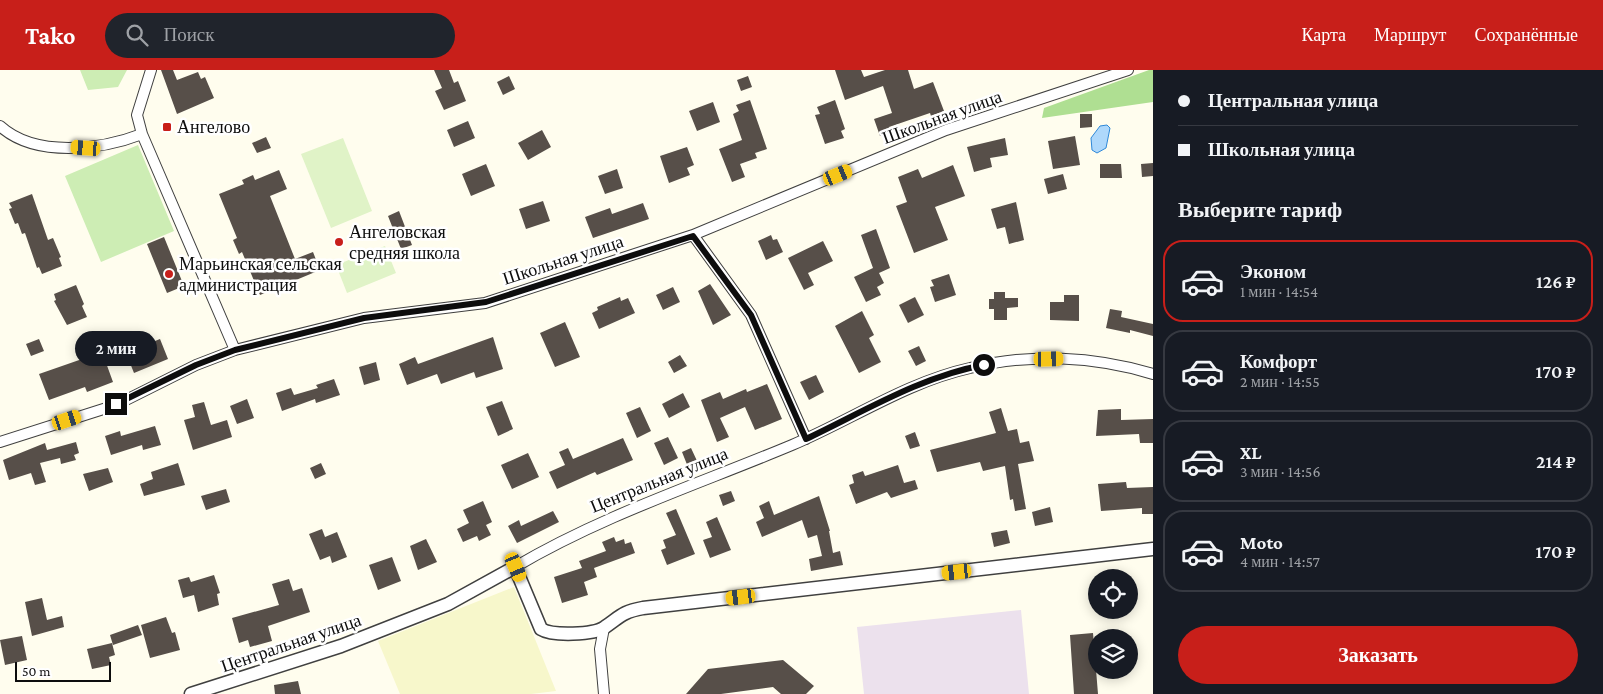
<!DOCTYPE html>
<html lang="ru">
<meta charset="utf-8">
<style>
:root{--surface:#171b24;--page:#20242c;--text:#f1f3f6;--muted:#9ea1a6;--line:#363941;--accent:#c81f1a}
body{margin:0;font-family:"Crimson Pro",serif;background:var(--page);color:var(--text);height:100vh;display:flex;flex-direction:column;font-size:19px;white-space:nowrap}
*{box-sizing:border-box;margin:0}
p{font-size:16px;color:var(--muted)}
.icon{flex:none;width:28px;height:28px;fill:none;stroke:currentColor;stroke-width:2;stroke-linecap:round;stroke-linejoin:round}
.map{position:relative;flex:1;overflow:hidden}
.details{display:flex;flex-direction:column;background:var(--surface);width:450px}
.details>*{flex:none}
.top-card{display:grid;align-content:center;height:110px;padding:0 25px;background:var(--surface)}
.controls{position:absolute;left:1088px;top:499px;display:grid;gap:10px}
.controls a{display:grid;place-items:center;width:50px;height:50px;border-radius:50%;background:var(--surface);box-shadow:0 2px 12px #0003;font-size:25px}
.scale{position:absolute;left:15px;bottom:12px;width:96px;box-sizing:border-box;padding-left:5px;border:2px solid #0d0d0d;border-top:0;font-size:14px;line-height:18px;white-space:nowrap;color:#0d0d0d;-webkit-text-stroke:4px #fff;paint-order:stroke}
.end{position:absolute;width:22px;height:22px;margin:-11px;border:6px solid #0d0d0d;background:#fff;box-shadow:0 0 0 2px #fff}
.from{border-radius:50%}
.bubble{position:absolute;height:35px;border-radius:18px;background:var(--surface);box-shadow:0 2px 12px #0003;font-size:16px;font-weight:600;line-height:35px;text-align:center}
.car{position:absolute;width:15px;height:30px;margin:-15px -8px;border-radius:6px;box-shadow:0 0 4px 1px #0007;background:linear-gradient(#f5c518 24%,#345 0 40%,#f5c518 0 76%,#345 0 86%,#f5c518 0)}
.top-card b{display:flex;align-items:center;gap:18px;height:48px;font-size:19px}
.top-card b+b{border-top:1px solid var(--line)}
.top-card i{width:12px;height:12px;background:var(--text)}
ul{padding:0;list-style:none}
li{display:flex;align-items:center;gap:15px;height:82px;margin:0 10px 8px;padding:0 15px;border:2px solid var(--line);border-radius:20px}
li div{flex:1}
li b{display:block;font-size:19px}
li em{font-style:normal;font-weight:600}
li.current{border-color:var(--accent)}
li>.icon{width:45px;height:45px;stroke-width:1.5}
h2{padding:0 25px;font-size:22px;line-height:60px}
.action{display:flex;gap:10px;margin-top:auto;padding:10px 25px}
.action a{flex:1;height:58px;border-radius:30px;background:var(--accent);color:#fff;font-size:20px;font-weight:600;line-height:58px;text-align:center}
header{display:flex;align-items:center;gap:30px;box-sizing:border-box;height:70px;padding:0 25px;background:var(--accent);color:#fff}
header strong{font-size:24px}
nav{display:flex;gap:28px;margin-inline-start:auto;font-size:18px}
.search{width:350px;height:45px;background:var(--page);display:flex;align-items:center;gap:12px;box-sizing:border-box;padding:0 18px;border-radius:28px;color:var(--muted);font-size:19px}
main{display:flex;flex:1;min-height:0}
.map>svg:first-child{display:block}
.industrial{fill:#ece1ed}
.farmland{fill:#f7f7cb}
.green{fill:#cdedb4}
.forest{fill:#afdf92}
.pitch{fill:#e0f3c7}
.water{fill:#aed8fb;stroke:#2f88d8}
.building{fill:#574f49}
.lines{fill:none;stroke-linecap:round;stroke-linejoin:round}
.minor-casing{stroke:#404040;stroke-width:12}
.tertiary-casing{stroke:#404040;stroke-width:15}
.minor{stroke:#fff;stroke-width:10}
.tertiary{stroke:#fff;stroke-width:12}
.route{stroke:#0d0d0d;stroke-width:6}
.poi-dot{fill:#c81f1a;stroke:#fff;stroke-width:2}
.labels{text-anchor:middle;stroke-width:5;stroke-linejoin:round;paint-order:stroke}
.street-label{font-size:18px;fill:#0d0d0d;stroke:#fff}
.poi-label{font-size:18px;fill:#0d0d0d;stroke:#fff;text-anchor:start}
</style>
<header>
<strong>Tako</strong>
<div class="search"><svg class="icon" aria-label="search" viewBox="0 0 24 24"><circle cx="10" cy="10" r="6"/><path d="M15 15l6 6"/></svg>Поиск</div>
<nav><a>Карта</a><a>Маршрут</a><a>Сохранённые</a></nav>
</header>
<main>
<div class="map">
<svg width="1153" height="624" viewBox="0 0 1153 624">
<rect width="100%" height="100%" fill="#fffdee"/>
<path class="industrial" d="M1021,540L1029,624H864L857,557Z"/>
<path class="farmland" d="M514,517L556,621L531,624H400L378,571Z"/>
<path class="green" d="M80,0H127L118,17L88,20Z
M138,75L174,161L101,192L65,106Z"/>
<path class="forest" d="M1149,0H1153V32L1042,48L1044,38Z"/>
<path class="pitch" d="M343,68L372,141L331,158L301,84Z
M385,176L396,203L347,223L336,195Z"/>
<path class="water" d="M1107,55L1110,58L1106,78L1097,83L1092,80L1091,68L1100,56Z"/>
<path class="building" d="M161,0H173L177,10L198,2L201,9L205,7L214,28L177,44Z
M434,0H449L454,13L458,11L466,31L444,40L435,21L442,18Z
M835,0H861L864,7L885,0H908L914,19L933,12L944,41L931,46L930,43L889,57L891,62L880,66L874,49L892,43L883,16L845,30Z
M509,6L515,19L503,25L497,12Z
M748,6L752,17L741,21L737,10Z
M750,30L767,79L755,83L757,88L740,94L745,107L732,112L719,79L742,70L733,44L739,41L736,35Z
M835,30L845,59L841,61L844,68L825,74L815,45L820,44L817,37Z
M713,32L720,52L697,61L689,41Z
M1080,44H1092V57L1080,58Z
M468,51L475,68L454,77L447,60Z
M542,60L551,77L528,90L518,73Z
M1075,66L1080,95L1053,99L1048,71Z
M266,67L271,78L257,83L252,73Z
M1005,68L1008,85L990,88L992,97L974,102L967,77Z
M687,77L694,95L687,98L690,105L669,113L660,86Z
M1153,93V106L1142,107L1141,94Z
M486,94L495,116L471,126L462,104Z
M1100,94H1121L1122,108H1100Z
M953,95L965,126L935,137L948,170L914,183L896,136L907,132L898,107L918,99L922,108Z
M617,99L623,118L605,124L598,106Z
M279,100L287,119L270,126L295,189L313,182L320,200L260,225L242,182L239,184L233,170L237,168L219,124L244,114L242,110L253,105L255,110Z
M1063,104L1067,119L1048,124L1044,109Z
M32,124L48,170L53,168L61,187L59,188L62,196L42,204L39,197L37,198L25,163L22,164L18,153L15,154L9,139L12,138L9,133Z
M543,131L550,151L526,159L519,139Z
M1016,132L1024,170L1009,174L1005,157L997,159L991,139Z
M643,133L649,149L593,168L585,147L610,138L612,144Z
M399,141L412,175L401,179L388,146Z
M876,159L890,198L879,203L884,213L877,217L881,225L866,232L854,207L873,198L861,165Z
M771,165L773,170L777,169L783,182L766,190L758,171Z
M164,167L184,216L167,223L147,174Z
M823,171L833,191L808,203L814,215L804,220L788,188Z
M949,204L956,225L935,232L930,217L934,216L931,210Z
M710,214L731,245L713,255L698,221Z
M76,215L84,234L82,236L87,247L67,255L54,231L56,230L54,224Z
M673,217L680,232L663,240L656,225Z
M994,222H1005V228H1018V237L1007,238V250H994V239H989V229H994Z
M1064,225H1079V251L1050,250V232H1064Z
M620,227L621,231L628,228L635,243L599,259L592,243L598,240L597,237Z
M915,227L924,245L908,253L899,235Z
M1110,239L1122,241L1121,247L1153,254V266L1130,260V263L1106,258Z
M862,241L874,265L869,268L881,292L859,303L835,256Z
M565,252L580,287L555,297L540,263Z
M146,263L150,273L160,269L168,289L134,303L126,283L132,281L128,271Z
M493,267L503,299L476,308L474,302L441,314L437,304L407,315L399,294L415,287L418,294Z
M39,269L44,281L31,286L26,274Z
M919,276L926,291L916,296L908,281Z
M101,279L113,312L87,322L85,317L49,330L39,304L85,288L84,285Z
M680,285L687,296L674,303L668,292Z
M376,292L380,310L364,315L359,297Z
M816,305L824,322L809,330L800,312Z
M334,309L340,325L316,333L315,329L282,341L276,323L291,318L294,325L318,318L316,315Z
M767,314L782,349L755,360L745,337L720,348L729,367L717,372L701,330L720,322L723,329L746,319L747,322Z
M683,323L690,337L669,348L662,334Z
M247,329L254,348L237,354L230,336Z
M502,331L513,359L498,366L486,337Z
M204,332L211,355L227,350L232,367L193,380L184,350L195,347L192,335Z
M640,337L651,361L637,368L626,343Z
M1001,338L1008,361L1017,359L1020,373L1029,371L1034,391L1018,394L1026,439L1015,441L1013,429L1010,430L1005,396L983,401L980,392L937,402L930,380L996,363L989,342Z
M1121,339V350L1153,349V373H1140L1139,364L1096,366L1098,340Z
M155,356L161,375L143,380L142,375L111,385L105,366L120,361L121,366Z
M915,362L920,376L910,379L905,366Z
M668,367L678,388L664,395L654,373Z
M623,368L633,390L597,405L595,402L557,419L549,402L565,395L559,382L568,378L573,389Z
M76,372L79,383L74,385L76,390L61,394L60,388L40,393L46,412L35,415L31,403L9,410L3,390L45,373L47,380Z
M691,378L698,393L688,397L682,382Z
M528,383L539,407L512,419L501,395Z
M178,393L185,415L144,426L140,414L153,409L151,402Z
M321,393L326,404L315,409L310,398Z
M898,395L904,413L915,410L918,419L891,428L887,422L856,434L849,415L854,413L852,405L863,401L865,406Z
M108,398L113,412L89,421L83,404Z
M1126,412L1127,418L1153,417V444H1142V438L1101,441L1098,414Z
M226,419L230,432L206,440L201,426Z
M731,421L735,431L723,436L719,425Z
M819,426L830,461H829L833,483L840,481L843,495L811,501L809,489L822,486L817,465L808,468L802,450L762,467L756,452L764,448L759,436L769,431L774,445Z
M483,431L492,452L486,455L491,465L479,471L477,466L463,472L457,459L469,453L463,440Z
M1050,437L1053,452L1035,456L1032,442Z
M676,439L695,484L667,495L661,480L666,478L663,470L676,465L666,443Z
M553,441L559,452L517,473L508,456L519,450L521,456Z
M717,447L731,480L710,488L703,470L712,467L706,452Z
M322,459L325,467L337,462L347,487L332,493L330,486L320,490L309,464Z
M1007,460L1010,473L994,477L991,463Z
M614,467L616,472L624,469L625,474L631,472L635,483L594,498L597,507L584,512L588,525L562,533L554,507L582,498L579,491L606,481L602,472Z
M426,469L437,492L418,500L410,476Z
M392,487L401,511L378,520L369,495Z
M214,505L220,523L217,524L219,535L198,542L194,525L183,528L178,510L189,507L191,512Z
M289,509L293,521L302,518L310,542L268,556L272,571L250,577L248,570L239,573L232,548L279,535L272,514Z
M42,528L47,550L62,546L64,557L32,566L25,532Z
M166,547L172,563L175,562L180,580L150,588L141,555Z
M138,555L142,565L113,575L110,565Z
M1093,563L1098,624H1074L1070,565Z
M22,566L27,590L5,595L0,570Z
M112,573L115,585L109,587L111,595L92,599L87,579Z
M783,590L814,616L806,624H781L773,617L721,624H686L708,599Z
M298,611L301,624H275L274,615Z"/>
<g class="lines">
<g class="minor-casing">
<path id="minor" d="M151,0L137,45L142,64L235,280
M0,56C35,88 101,80 142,64
M693,165L751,245L806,369
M0,372L116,335L196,295L235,280L364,248L485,233L693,165L946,60L1128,0
M515,497C603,445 699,414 792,375C851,350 907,312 970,298C1030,283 1094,286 1153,304
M604,624L600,579L604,558"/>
</g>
<g class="tertiary-casing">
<path id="tertiary" d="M191,624L341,576L448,534L515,497L541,559C552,566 594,565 605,557C621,546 622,542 643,538L1153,479"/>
</g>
<use href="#minor" class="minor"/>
<use href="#tertiary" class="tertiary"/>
</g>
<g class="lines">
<path class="route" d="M116,334L196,295L235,280L364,248L486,232L693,166L751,245L806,369C863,342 922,306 984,295"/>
</g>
<g class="poi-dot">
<rect x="162" y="52" width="10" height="10" rx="2.5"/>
<circle cx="339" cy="172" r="5"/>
<circle cx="169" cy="204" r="5"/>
</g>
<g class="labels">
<g class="street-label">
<text transform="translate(942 47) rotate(-20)" y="6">Школьная улица</text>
<text transform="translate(563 190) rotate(-18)" y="6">Школьная улица</text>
<text transform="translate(659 410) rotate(-22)" y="6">Центральная улица</text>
<text transform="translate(291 573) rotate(-19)" y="6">Центральная улица</text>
</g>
<g class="poi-label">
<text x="177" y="63">Ангелово</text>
<text x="349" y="168">Ангеловская<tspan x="349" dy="21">средняя школа</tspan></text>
<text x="179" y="200">Марьинская сельская<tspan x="179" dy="21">администрация</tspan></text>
</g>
</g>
</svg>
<div class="controls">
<a><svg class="icon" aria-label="locate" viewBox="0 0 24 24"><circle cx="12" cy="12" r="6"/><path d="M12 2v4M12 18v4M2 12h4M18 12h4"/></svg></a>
<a><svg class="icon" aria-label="layers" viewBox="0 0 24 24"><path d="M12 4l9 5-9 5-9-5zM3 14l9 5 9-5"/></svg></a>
</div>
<div class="scale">50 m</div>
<i class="end from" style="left:984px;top:295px"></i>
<i class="end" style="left:116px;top:334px"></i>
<div class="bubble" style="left:75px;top:261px;width:82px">2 мин</div>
<i class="car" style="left:86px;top:78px;rotate:274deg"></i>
<i class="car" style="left:838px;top:105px;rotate:68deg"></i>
<i class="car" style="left:1049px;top:289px;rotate:89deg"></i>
<i class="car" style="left:67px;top:350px;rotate:72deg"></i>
<i class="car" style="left:516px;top:497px;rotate:157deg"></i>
<i class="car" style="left:957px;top:502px;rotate:264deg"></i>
<i class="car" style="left:741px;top:527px;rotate:263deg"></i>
</div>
<section class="details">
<div class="top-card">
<b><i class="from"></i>Центральная улица</b>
<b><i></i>Школьная улица</b>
</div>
<h2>Выберите тариф</h2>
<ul>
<li class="current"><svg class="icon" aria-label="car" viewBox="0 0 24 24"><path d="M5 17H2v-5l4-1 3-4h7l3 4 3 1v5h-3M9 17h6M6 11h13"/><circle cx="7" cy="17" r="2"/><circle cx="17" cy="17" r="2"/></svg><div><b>Эконом</b><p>1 мин · 14:54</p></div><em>126 ₽</em></li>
<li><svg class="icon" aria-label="car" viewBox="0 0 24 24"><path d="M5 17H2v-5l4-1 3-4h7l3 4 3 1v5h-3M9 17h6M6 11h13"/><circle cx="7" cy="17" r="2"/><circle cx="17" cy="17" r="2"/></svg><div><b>Комфорт</b><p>2 мин · 14:55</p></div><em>170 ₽</em></li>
<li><svg class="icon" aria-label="car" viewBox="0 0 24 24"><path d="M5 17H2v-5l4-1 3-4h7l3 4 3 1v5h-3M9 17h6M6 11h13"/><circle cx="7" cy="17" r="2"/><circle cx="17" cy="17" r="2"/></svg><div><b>XL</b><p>3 мин · 14:56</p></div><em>214 ₽</em></li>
<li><svg class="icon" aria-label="car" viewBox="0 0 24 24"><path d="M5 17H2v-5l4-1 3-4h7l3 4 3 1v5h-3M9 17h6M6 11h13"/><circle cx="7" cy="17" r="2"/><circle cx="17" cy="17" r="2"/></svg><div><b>Moto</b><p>4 мин · 14:57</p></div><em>170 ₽</em></li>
</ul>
<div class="action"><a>Заказать</a></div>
</section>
</main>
